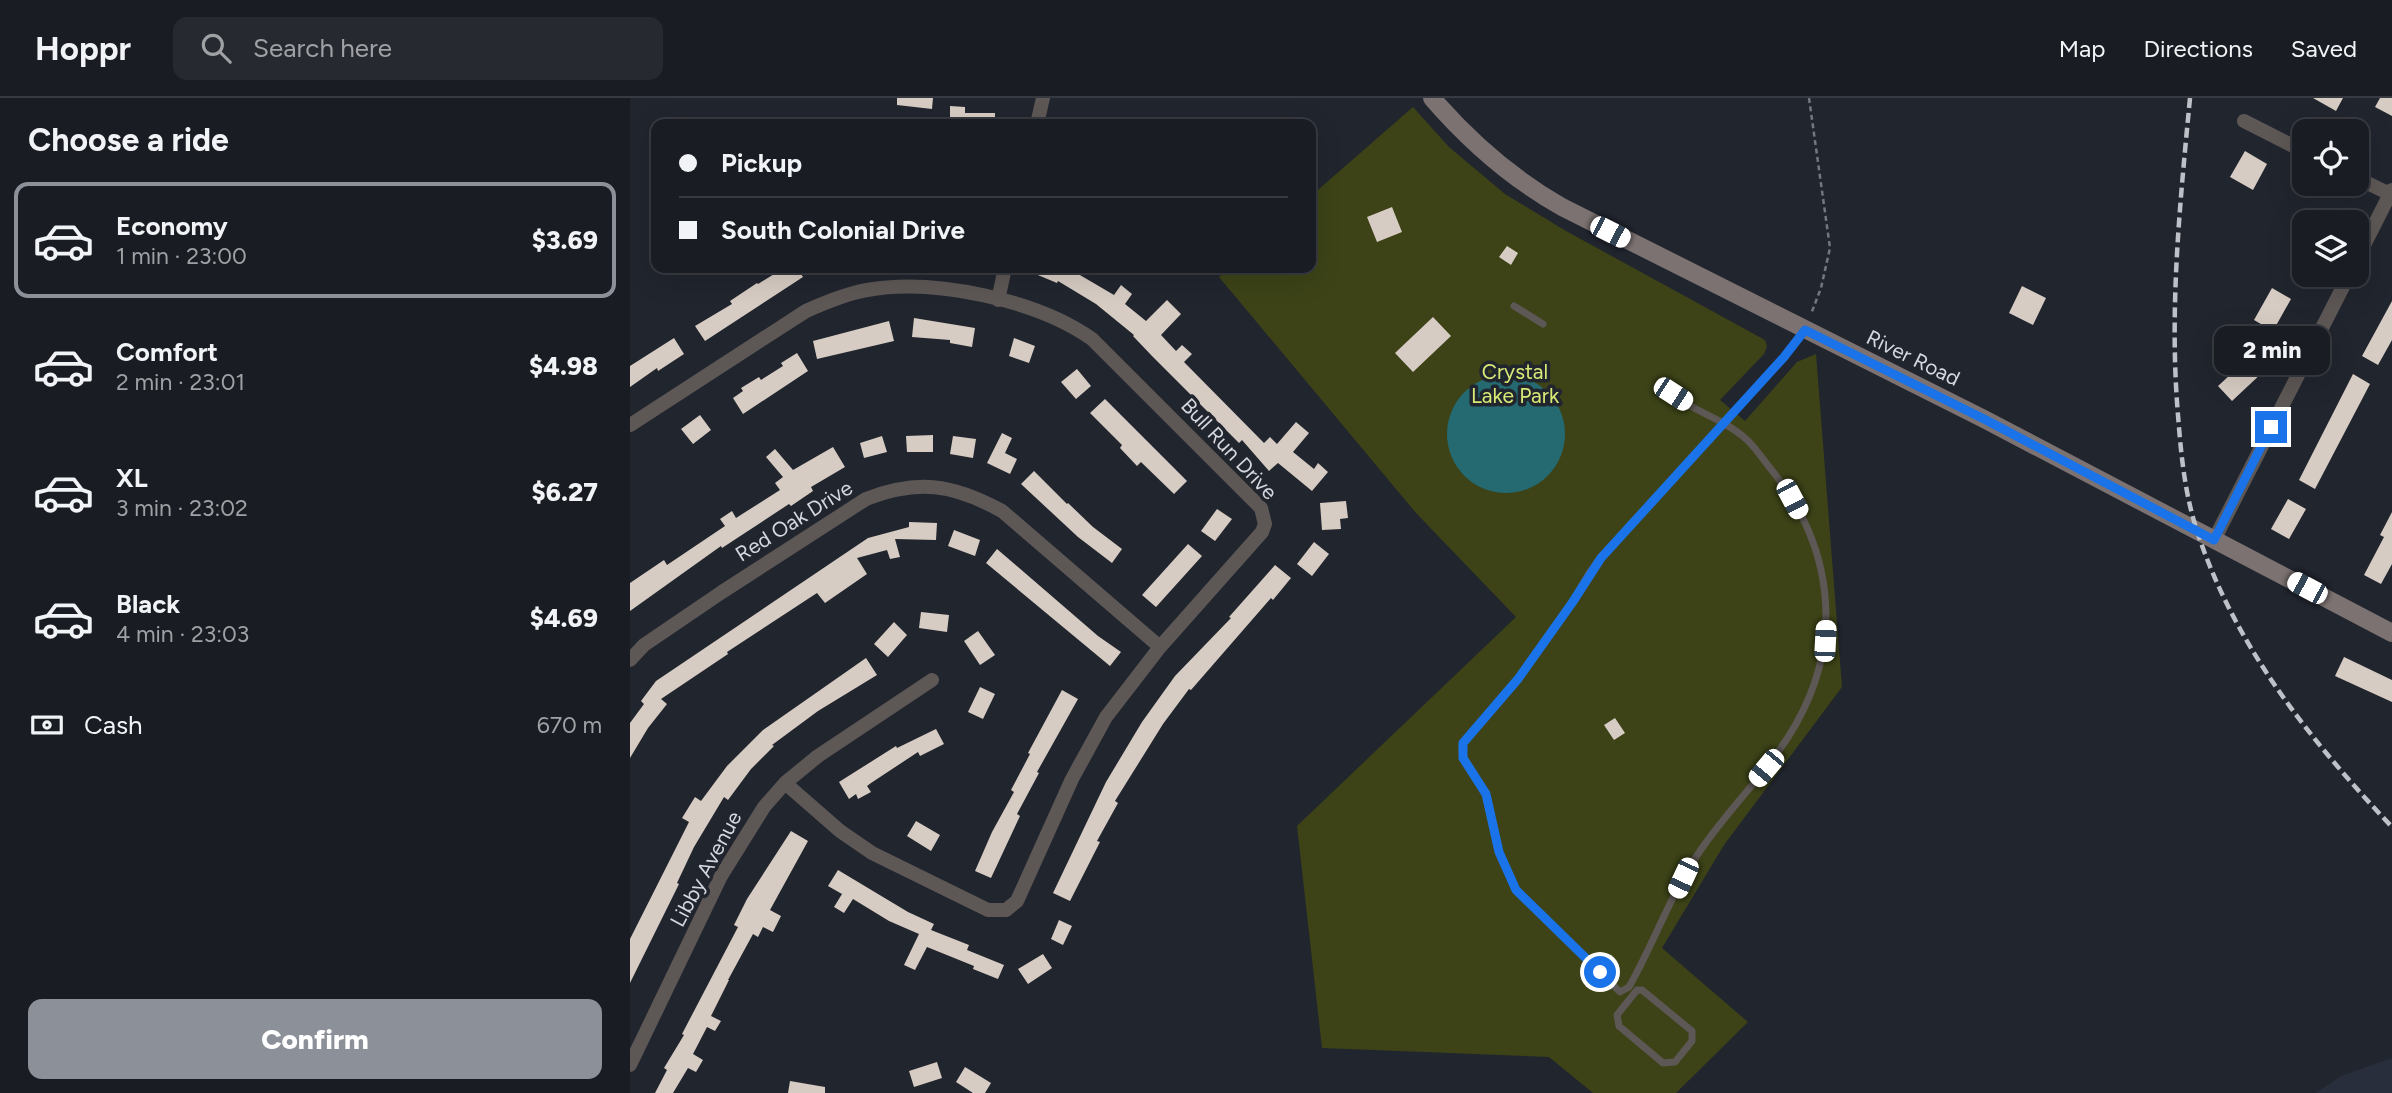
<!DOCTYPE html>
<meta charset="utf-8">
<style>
:root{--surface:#191c22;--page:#26292f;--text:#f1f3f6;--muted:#9fa1a5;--line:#373a40;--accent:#8c9099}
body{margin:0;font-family:Figtree,sans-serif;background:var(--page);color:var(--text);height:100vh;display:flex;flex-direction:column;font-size:26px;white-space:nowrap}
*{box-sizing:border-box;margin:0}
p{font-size:23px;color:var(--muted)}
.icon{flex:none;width:38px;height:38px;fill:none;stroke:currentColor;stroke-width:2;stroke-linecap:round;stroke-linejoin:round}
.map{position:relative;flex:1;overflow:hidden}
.drawer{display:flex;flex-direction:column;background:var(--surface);width:630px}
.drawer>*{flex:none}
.banner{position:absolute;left:21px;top:21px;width:665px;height:154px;border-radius:14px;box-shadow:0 7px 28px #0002,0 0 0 2px var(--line);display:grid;align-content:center;height:154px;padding:0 28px;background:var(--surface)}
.tools{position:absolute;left:1662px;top:21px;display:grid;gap:14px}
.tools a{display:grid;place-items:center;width:77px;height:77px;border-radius:14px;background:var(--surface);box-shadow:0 7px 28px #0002,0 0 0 2px var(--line);font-size:35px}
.end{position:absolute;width:32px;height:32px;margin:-16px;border:9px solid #1a73e8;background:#fff;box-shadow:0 0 0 4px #fff}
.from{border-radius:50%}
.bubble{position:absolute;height:49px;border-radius:14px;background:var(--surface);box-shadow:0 7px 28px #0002,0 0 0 2px var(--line);font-size:23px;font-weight:800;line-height:49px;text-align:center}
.car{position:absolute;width:21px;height:42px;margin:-21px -10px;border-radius:9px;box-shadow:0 0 5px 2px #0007;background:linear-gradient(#fff 24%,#345 0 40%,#fff 0 76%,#345 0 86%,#fff 0)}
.banner b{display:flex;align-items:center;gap:24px;height:66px;font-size:26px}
.banner b+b{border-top:2px solid var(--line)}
.banner i{width:18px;height:18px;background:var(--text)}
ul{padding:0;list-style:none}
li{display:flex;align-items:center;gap:21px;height:116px;margin:0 14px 10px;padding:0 14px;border:4px solid transparent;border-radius:14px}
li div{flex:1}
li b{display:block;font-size:26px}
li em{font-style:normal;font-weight:800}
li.current{border-color:var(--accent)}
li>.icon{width:63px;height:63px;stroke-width:1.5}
h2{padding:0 28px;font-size:32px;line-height:84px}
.pay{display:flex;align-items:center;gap:18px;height:77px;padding:0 28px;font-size:26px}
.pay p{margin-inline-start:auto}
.cta{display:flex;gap:14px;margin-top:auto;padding:14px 28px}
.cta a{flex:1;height:80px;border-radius:14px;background:var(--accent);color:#fff;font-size:28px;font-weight:800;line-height:80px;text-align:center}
header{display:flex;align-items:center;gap:42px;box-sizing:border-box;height:98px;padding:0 35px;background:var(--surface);border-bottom:2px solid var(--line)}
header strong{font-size:33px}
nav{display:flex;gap:38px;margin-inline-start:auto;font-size:24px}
.search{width:490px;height:63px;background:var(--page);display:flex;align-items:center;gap:18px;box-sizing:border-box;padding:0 24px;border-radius:14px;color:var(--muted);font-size:26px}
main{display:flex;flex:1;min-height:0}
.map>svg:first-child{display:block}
.built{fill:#292e3c}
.green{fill:#3d4317}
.water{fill:#256971}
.building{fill:#d7ccc3}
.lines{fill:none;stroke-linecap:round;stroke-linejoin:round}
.path{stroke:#73777e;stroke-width:2.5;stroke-dasharray:5 3.5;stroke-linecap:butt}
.lane{stroke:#5d5756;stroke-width:7}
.street{stroke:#5d5756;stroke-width:14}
.secondary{stroke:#7c7272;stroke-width:18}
.rail{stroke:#bec1c7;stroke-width:4.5;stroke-dasharray:10 5;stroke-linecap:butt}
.route{stroke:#1a73e8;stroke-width:9}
.labels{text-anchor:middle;stroke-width:7;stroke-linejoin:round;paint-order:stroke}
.street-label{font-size:21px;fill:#d5d8de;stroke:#21252e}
.park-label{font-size:21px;fill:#d9e975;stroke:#21252e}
</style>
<header>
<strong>Hoppr</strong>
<div class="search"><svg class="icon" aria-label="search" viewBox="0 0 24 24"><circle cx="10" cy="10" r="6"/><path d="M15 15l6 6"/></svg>Search here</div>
<nav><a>Map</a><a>Directions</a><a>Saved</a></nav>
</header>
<main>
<section class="drawer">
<h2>Choose a ride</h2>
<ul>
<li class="current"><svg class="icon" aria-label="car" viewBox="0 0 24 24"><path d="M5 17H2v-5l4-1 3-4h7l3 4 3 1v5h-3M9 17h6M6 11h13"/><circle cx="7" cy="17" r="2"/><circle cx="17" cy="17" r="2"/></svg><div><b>Economy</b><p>1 min · 23:00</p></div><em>$3.69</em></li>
<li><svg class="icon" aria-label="car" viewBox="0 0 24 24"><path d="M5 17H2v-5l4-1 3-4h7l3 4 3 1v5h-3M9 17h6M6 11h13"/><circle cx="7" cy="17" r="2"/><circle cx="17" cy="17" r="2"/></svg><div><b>Comfort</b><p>2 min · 23:01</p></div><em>$4.98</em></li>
<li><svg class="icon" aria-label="car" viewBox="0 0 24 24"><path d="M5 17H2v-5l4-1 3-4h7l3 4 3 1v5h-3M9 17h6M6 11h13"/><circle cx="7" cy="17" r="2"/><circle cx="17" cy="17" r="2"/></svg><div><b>XL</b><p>3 min · 23:02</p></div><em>$6.27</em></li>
<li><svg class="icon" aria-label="car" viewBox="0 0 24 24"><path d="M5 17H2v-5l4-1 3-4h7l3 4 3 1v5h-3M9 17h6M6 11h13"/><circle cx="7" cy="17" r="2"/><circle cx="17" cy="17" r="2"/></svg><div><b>Black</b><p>4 min · 23:03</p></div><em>$4.69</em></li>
</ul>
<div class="pay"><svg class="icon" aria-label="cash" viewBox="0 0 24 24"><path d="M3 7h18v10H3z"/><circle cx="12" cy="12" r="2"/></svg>Cash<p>670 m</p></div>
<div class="cta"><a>Confirm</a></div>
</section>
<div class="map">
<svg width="1762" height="995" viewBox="0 0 1762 995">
<rect width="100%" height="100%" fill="#21252e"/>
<path class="built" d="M1762,960V995H1686L1711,978Z"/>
<path class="green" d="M783,9L819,49L875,96L936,133L1135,242L1137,248L1134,256L1090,302L1115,323L1167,264L1186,256L1212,589L1094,747L1032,850L1118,924L1046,995H963L919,959L692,950L667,728L886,519L786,415L589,179L599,170H681V98Z"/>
<path class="water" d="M817 336a59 59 0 1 1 118 0a59 59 0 1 1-118 0Z"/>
<path class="building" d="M267,0H303L302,11L267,7Z
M1683,0H1713L1706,13Z
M1750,0H1762V18L1745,9Z
M320,8L335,9V15H365V26H320Z
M1615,53L1637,66L1623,92L1600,79Z
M762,109L772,134L747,144L737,119Z
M1675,123V162H1673L1661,128Z
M877,148L888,155L881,167L869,159Z
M154,170H167L173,179L75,243L65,228L102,206L100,203L127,185L128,186Z
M391,170H438L484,197L491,187L502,196L495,206L516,223L537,202L551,216L531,237L546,253L552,247L562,256L554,264L634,345L640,339L647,346L666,324L679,335L663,354L684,371L688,365L698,374L682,393L648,365L639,373L612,342L609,345L522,258L503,238L504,237L466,206L428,183L427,185Z
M1392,188L1416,200L1403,227L1379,215Z
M1642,190L1661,201L1643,233L1624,222Z
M1762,203V242L1748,267L1732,258Z
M803,219L821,238L783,274L765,255Z
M284,220L345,230L342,249L320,245V242L282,239Z
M259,223L264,243L187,261L183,243Z
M44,240L54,256L28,273L27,270L0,289V268Z
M384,240L405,248L399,265L379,258Z
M167,255L178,273L113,316L103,300L113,293L111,290L129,279L131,282L153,268L151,265Z
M1614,264L1618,269L1623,264L1633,274L1602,303L1588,288Z
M447,271L461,288L446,301L431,284Z
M1723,276L1740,286L1685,391L1669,382Z
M475,301L557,383L544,396L511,364L507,368L490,350L492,347L460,315Z
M70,317L81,332L63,346L51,331Z
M372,335L382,340L375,355L387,361L380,376L357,365Z
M303,337V354H277L276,338Z
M252,338L257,354L234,360L230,345Z
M323,338L346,341L343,360L320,356Z
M203,349L215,369L181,389L183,393L161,408L159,406L92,450L91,448L0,513V485L34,462L37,467L95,428L90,421L102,413L106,420L150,392L145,385L153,379L136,359L145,351L163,372Z
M404,373L437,406L438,405L463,429L492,451L482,465L448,439L391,386Z
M1658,401L1676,411L1659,441L1641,431Z
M716,403L718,420L710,421L711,431L692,432L690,405Z
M587,411L602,421L585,443L571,433Z
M1762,414V466L1751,486L1734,477L1754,439L1750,437Z
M279,424L307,425L306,442L265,441L270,459L260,461L257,452L227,460L237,476L195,505L187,495L97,554L98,556L31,601L37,606L18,630L0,660V625L14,606L11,603L26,583L238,440L279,429Z
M324,432L350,442L345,458L318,448Z
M684,444L699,456L682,478L667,466Z
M558,446L572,458L526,509L512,497Z
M367,451L468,538L491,554L480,568L356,465Z
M645,467L661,480L643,502L641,500L561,592L559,591L533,626L485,703L488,705L467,743L470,744L440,803L423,795L476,684L512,624L545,578L601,520L599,519Z
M291,514L319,517L317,534L289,530Z
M264,524L277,537L258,559L244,546Z
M348,533L365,557L350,567L334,543Z
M1714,559L1762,582V604L1705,578Z
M236,560L247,577L188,613L142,647L144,648L121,671L98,702L94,699L64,749L47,785L49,786L0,885V841L59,724L52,720L65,699L71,703L97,668L133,632Z
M350,589L365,596L353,621L338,614Z
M432,592L448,601L407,674L409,675L387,716L390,718L361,780L345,773L362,734L384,694L381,692L400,656L398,655Z
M985,620L995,635L984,642L974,627Z
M306,631L314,646L290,658L288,654L241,685L237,688L241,694L228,701L226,696L219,701L209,684L266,648L267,650Z
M286,723L310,737L301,753L277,738Z
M161,733L178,743L140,812L151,818L143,834L133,829L128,839L123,836L98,882H99L81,918L91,923L85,933L77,929L63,956L73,962L66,974L58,970L43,995H25L37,972L34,970L54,937L52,936L108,829L104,827L117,801Z
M208,772L278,814L304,826L301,832L339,847L337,852L374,867L368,881L343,871L344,868L297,849L285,872L274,867L289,836L259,823L223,801L214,815L204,809L212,796L198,788Z
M429,822L442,828L433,847L421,841Z
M413,856L422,870L398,886L388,871Z
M307,964L312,980L284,989L279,973Z
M335,969L361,985L355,995H343L326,984Z
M160,983L195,989V995H158Z"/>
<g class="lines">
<path class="path" d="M1179,0L1200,150L1191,190L1181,216"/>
<path class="lane" d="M884,208L913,226
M1030,289C1042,296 1054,304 1066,311C1083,320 1102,328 1116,341C1125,349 1132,360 1140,370C1202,446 1215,539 1166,626C1140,672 1100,709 1070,753C1041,795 1024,845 999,889L990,894L886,792L869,754L856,696L833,660L832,652L833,645L889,581L942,505L959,475L970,460L1154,259L1175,232
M1007,892H1012L1062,933V943L1045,964L1033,965L989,928L987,917Z"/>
<path class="street" d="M1614,23L1675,54
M407,26L413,0
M1727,80L1760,96
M1727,161L1762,92
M368,202L375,170
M0,327L176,213C196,204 215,196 237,192C304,180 407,202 462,241L631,410L635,426L632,434L530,549L476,619L442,681L387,803L376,812H358L242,755L210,733L155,685
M1584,442L1719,177
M0,562L14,547L92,494L236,401C288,381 323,386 372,413L530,549
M0,967L91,778L134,709L155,685L188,658L302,582"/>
<path class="secondary" d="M802,0C840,44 881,80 932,109L1354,321L1762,535"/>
<path class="rail" d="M1560,0C1550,105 1539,211 1548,317C1551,357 1555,398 1568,436C1606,550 1681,643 1762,729"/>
</g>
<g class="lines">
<path class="route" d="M970,874L886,792L869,754L856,696L833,660V645L888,581L942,505L971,460L1154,259L1175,232L1354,321L1584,442L1641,329"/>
</g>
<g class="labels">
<g class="street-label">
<text transform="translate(1283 260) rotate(26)" y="7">River Road</text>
<text transform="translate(599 351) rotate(47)" y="7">Bull Run Drive</text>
<text transform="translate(164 423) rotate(-32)" y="7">Red Oak Drive</text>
<text transform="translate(76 771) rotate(-62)" y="7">Libby Avenue</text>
</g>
<g class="park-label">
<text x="885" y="281">Crystal<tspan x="885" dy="24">Lake Park</tspan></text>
</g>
</g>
</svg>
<div class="tools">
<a><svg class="icon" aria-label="locate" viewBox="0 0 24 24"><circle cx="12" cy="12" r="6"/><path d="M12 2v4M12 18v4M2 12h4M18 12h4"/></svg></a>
<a><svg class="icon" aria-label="layers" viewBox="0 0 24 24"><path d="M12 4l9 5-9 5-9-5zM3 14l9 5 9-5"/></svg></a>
</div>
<i class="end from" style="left:970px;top:874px"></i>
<i class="end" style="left:1641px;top:329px"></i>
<div class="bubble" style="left:1584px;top:228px;width:116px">2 min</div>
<i class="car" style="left:980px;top:134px;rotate:117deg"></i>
<i class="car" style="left:1043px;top:296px;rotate:123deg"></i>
<i class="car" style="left:1162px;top:401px;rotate:152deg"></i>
<i class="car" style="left:1677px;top:490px;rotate:298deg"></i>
<i class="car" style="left:1195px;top:543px;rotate:3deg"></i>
<i class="car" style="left:1136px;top:670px;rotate:220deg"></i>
<i class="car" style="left:1053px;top:780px;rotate:205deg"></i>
<div class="banner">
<b><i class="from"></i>Pickup</b>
<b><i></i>South Colonial Drive</b>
</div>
</div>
</main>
